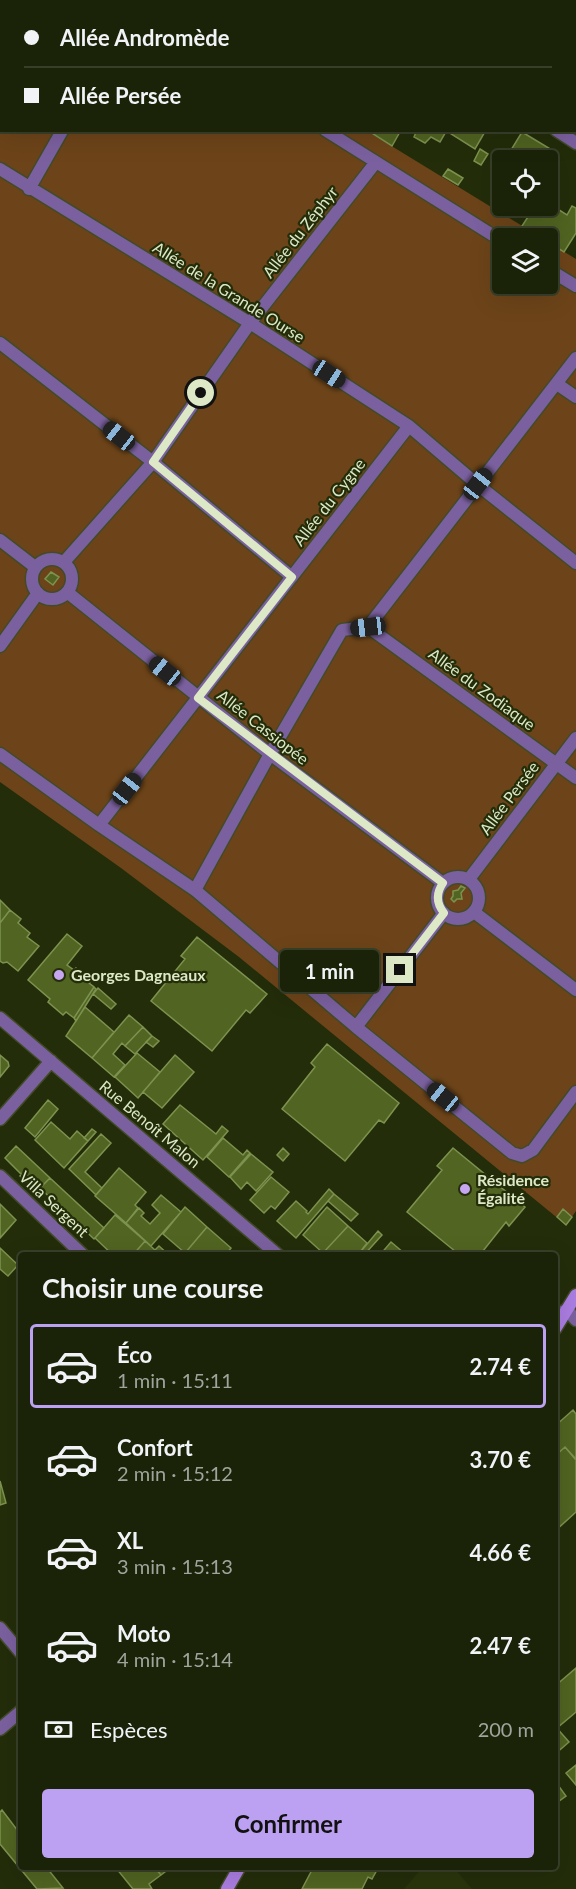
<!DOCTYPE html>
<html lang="fr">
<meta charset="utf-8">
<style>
:root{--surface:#1a2208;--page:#232a12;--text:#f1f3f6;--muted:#9fa49c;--line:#383f29;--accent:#bca0f2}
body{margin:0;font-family:Lato,sans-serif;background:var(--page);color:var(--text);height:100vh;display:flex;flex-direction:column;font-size:22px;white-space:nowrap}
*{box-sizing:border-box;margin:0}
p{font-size:20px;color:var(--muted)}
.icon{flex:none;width:33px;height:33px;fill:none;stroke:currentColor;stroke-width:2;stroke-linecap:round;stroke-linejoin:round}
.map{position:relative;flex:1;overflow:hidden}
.panel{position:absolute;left:18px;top:1252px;width:540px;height:618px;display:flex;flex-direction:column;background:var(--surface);border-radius:6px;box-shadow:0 6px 24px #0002,0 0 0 2px var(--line)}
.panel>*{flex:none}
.banner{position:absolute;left:0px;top:0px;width:576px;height:132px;box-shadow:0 6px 24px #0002,0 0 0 2px var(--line);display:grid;align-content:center;height:132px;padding:0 24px;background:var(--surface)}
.fabs{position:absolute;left:492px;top:150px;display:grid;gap:12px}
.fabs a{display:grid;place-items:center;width:66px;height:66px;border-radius:6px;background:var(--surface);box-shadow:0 6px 24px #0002,0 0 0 2px var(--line);font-size:30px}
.end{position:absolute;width:27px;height:27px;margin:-14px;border:8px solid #dde9c6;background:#111;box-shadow:0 0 0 3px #111}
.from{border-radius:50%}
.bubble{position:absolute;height:42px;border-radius:6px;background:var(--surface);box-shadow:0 6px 24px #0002,0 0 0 2px var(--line);font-size:20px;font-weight:700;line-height:42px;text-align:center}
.car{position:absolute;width:18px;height:36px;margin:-18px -9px;border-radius:8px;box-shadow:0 0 4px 2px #0007;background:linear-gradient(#222 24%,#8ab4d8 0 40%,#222 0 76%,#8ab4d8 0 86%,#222 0)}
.banner b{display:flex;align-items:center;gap:21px;height:57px;font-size:22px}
.banner b+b{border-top:2px solid var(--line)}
.banner i{width:15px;height:15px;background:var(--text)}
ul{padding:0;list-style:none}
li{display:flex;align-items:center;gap:18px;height:84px;margin:0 12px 9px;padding:0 12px;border:3px solid transparent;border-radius:6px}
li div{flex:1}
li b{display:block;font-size:22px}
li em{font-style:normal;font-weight:700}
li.on{border-color:var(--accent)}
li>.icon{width:54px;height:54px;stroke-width:1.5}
h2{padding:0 24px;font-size:27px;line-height:72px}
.pay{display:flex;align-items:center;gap:15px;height:66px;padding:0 24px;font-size:22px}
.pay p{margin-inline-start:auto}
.primary-button{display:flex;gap:12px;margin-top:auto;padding:12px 24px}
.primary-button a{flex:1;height:69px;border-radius:6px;background:var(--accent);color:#111;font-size:24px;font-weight:700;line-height:69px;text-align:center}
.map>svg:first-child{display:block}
.built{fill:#2a350c}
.green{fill:#6d4419}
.building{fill:#516421;stroke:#7d924f;stroke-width:1.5}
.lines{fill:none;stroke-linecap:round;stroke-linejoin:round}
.lane-casing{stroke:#414b28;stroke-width:15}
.street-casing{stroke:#414b28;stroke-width:15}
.secondary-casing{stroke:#414b28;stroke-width:15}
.lane{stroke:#7b609f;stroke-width:12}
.street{stroke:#7b609f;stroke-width:12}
.secondary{stroke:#ab7de2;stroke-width:12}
.route{stroke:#dde9c6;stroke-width:8}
.poi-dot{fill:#c6a6f0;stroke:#232d0a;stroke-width:2}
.labels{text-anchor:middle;stroke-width:4.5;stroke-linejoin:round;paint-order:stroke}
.street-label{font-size:16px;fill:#dde9c6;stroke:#232d0a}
.poi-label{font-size:16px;font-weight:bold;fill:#dde9c6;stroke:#232d0a;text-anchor:start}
</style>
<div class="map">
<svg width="576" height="1889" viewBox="0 0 576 1889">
<rect width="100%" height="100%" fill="#232d0a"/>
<path class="built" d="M422,1868H454L472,1889H404Z"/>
<path class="green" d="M0,20L2,130L367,131L542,238H502V284H548V242L576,259V1211L566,1225L239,957L121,868L0,782Z"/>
<path class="building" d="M0,0H47L2,2V28Z
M230,0H320L229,2Z
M367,130L382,131L401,130L392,146Z
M417,130H447L440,142L431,137L425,143L414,137Z
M449,130H486L475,149L448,132Z
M522,132L557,153L548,169V160H505Z
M480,149L488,154L481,165L474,161Z
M448,169L463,178L458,185L443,176Z
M548,203L567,215L572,206L576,208V233L564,252L548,242V238H542L522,226L535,206H548Z
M522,206H535L529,215L520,209Z
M51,572L59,577L53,585L45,579Z
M461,886L465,888L461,893L462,899H457L454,902L451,899L453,896V891L458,890Z
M0,900L10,910L0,923Z
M10,910L21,919L18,923L30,933L27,937L39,946L18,971L7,962L3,963L0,961V923Z
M67,934L82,946L67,965L74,970L76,968L91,981L89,983L94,987L74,1018L66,1012L63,1015L48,1002L50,999L28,980Z
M197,937L267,994L250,1013L246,1010L212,1051L151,1001L185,959L181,956Z
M94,987L96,989L76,1021L74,1018Z
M98,988L116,1004L111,1009L93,994Z
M85,1007L114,1032L92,1058L66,1036Z
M129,1015L143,1027L125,1046L122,1043L113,1054L125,1065L114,1077L92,1058Z
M143,1027L152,1036L135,1054L125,1046Z
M152,1036L159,1041L153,1047L146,1042Z
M327,1044L399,1103L384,1123L379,1120L345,1161L282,1109L315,1067L311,1063Z
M137,1053L160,1072L138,1098L115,1077Z
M0,1055L8,1062L9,1066L0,1077Z
M175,1055L194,1072L162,1108L143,1092Z
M48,1100L58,1109L35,1137L25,1128Z
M180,1105L216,1134L222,1126L228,1131L203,1160L163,1124Z
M51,1122L70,1139L77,1131L88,1141L64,1168L35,1140Z
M92,1129L96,1132L88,1141L84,1138Z
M101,1134L111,1143L85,1172L102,1188L96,1195L69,1169Z
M223,1138L243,1155L247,1150L250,1153L229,1177L207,1157Z
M16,1146L50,1178L40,1188L24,1172L21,1174L5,1158Z
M283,1148L289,1154L283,1161L277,1155Z
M453,1148L525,1207L509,1226L506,1222L479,1256H461L407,1212L442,1170L437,1166Z
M251,1154L273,1172L256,1191L247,1182L241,1189L230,1177Z
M119,1168L146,1192L135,1205L138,1208L126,1223L95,1196Z
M24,1172L40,1188L37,1191L20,1176Z
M271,1177L289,1192L275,1209L271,1206L264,1213L250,1200Z
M50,1178L104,1228L94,1239L40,1188Z
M329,1189L334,1194L296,1238L277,1221L296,1201L307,1211L306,1212L308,1214Z
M334,1194L358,1214L351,1221L328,1201Z
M161,1195L181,1212L151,1246L126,1223L139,1208L144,1213L141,1216L150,1224L160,1213L152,1205Z
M0,1204L16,1220L0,1238Z
M185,1207L207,1227L185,1253L163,1234Z
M327,1207L348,1226L323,1253L303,1235Z
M563,1209L572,1217L566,1225L557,1217Z
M115,1215L145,1241L132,1256H114L95,1238Z
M348,1226L367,1243L357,1256H326L323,1253Z
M207,1227L231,1248L225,1256H187L185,1253Z
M378,1231L382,1235L363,1256H357Z
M145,1241L155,1250L161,1256H132Z
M391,1242L404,1253L401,1256H379Z
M159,1246L170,1256H161L155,1250Z
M0,1248L18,1265L8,1276L0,1269Z
M573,1410L576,1414V1460L565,1447L555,1456V1426Z
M565,1447L576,1459V1512L555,1531V1456Z
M0,1481L6,1503L0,1505Z
M576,1668V1712L557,1728L555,1726V1686Z
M555,1726L569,1742L555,1754Z
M576,1765V1785L566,1773Z
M555,1781L566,1796L555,1804Z
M2,1810L21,1835V1868H47L63,1888L37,1889L0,1844V1812Z
M116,1868H155L161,1875L149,1884L152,1889H133Z
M155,1868H170L161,1875Z
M313,1868H378L372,1879L368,1877L362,1889H302Z"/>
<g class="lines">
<g class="lane-casing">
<path id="lane" d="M325,130L502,241
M0,169L250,323L409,426L478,485L576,563
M29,189L62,131
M548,269L576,286
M0,343L153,462L292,577
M557,384L576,397
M0,540L35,567
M32 579a20 20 0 1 1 40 0a20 20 0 1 1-40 0Z
M64,562L153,462L250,323L376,162
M67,592L270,754L443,883
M368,627L576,778
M0,646L38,593
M0,754L99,825L195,890L356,1027L512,1153L522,1156L533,1150L576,1092
M99,825L409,426
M437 898a21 21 0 1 1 42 0a21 21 0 1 1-42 0Z
M469,879L576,738
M195,890L270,754L342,630L368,627L576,358
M474,912L576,990
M356,1027L444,913"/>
</g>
<g class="street-casing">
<path id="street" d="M522,2L524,0
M556,130L576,143
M0,1018L279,1256
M0,1119L51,1061
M0,1176L84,1256
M555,1315L567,1310L576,1320
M0,1628L21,1653
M0,1729L21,1711"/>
</g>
<g class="secondary-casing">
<path id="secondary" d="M555,1329L576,1295
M227,1889L239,1868"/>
</g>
<use href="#lane" class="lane"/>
<use href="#street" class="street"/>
<use href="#secondary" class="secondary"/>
</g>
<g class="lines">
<path class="route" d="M201,393L153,462L292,577L198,698L443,883C436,893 436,903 444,913L400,970"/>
</g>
<g class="poi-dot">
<circle cx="59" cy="975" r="6"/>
<circle cx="465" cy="1189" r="6"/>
</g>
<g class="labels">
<g class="street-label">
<text transform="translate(300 232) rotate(-52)" y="6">Allée du Zéphyr</text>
<text transform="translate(229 292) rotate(32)" y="6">Allée de la Grande Ourse</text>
<text transform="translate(329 502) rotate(-52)" y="6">Allée du Cygne</text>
<text transform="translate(482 689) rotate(36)" y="6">Allée du Zodiaque</text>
<text transform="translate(263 727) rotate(38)" y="6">Allée Cassiopée</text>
<text transform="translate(509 798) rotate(-53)" y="6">Allée Persée</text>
<text transform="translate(150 1124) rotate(40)" y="6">Rue Benoît Malon</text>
<text transform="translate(54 1204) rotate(43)" y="6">Villa Sergent</text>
</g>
<g class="poi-label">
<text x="71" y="981">Georges Dagneaux</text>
<text x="477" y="1186">Résidence<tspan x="477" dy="18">Égalité</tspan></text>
</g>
</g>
</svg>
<div class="fabs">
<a><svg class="icon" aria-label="locate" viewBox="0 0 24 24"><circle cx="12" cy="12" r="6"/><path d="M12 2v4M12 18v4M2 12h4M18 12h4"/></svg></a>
<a><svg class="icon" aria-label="layers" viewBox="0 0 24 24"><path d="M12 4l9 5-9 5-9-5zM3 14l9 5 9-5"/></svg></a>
</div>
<i class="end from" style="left:201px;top:393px"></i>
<i class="end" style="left:400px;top:970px"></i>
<div class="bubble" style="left:280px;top:950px;width:99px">1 min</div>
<i class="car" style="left:329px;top:374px;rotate:123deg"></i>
<i class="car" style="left:119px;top:436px;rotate:308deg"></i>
<i class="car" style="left:478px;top:484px;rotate:38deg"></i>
<i class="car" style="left:368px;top:627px;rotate:263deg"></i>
<i class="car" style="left:165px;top:671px;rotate:309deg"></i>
<i class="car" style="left:127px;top:789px;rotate:38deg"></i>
<i class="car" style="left:443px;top:1097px;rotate:309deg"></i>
<div class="banner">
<b><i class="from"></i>Allée Andromède</b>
<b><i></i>Allée Persée</b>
</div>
<section class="panel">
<h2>Choisir une course</h2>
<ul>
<li class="on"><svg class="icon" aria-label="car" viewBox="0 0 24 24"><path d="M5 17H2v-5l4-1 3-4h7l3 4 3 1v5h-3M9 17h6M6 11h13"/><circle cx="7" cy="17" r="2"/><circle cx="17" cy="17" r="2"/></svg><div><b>Éco</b><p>1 min · 15:11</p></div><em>2.74 €</em></li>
<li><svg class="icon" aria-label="car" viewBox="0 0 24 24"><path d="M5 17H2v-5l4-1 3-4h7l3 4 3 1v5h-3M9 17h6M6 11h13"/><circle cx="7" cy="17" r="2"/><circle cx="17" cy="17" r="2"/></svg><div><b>Confort</b><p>2 min · 15:12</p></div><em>3.70 €</em></li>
<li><svg class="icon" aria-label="car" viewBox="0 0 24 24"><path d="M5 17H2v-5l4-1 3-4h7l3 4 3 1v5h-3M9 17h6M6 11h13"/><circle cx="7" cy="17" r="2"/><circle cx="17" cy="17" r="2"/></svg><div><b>XL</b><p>3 min · 15:13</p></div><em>4.66 €</em></li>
<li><svg class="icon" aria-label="car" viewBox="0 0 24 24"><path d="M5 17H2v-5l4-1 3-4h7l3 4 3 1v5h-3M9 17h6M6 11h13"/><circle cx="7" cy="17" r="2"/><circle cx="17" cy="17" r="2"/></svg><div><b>Moto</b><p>4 min · 15:14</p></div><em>2.47 €</em></li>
</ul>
<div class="pay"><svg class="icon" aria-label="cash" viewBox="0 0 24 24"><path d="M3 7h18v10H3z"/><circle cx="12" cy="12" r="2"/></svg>Espèces<p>200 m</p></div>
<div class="primary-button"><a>Confirmer</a></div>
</section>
</div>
